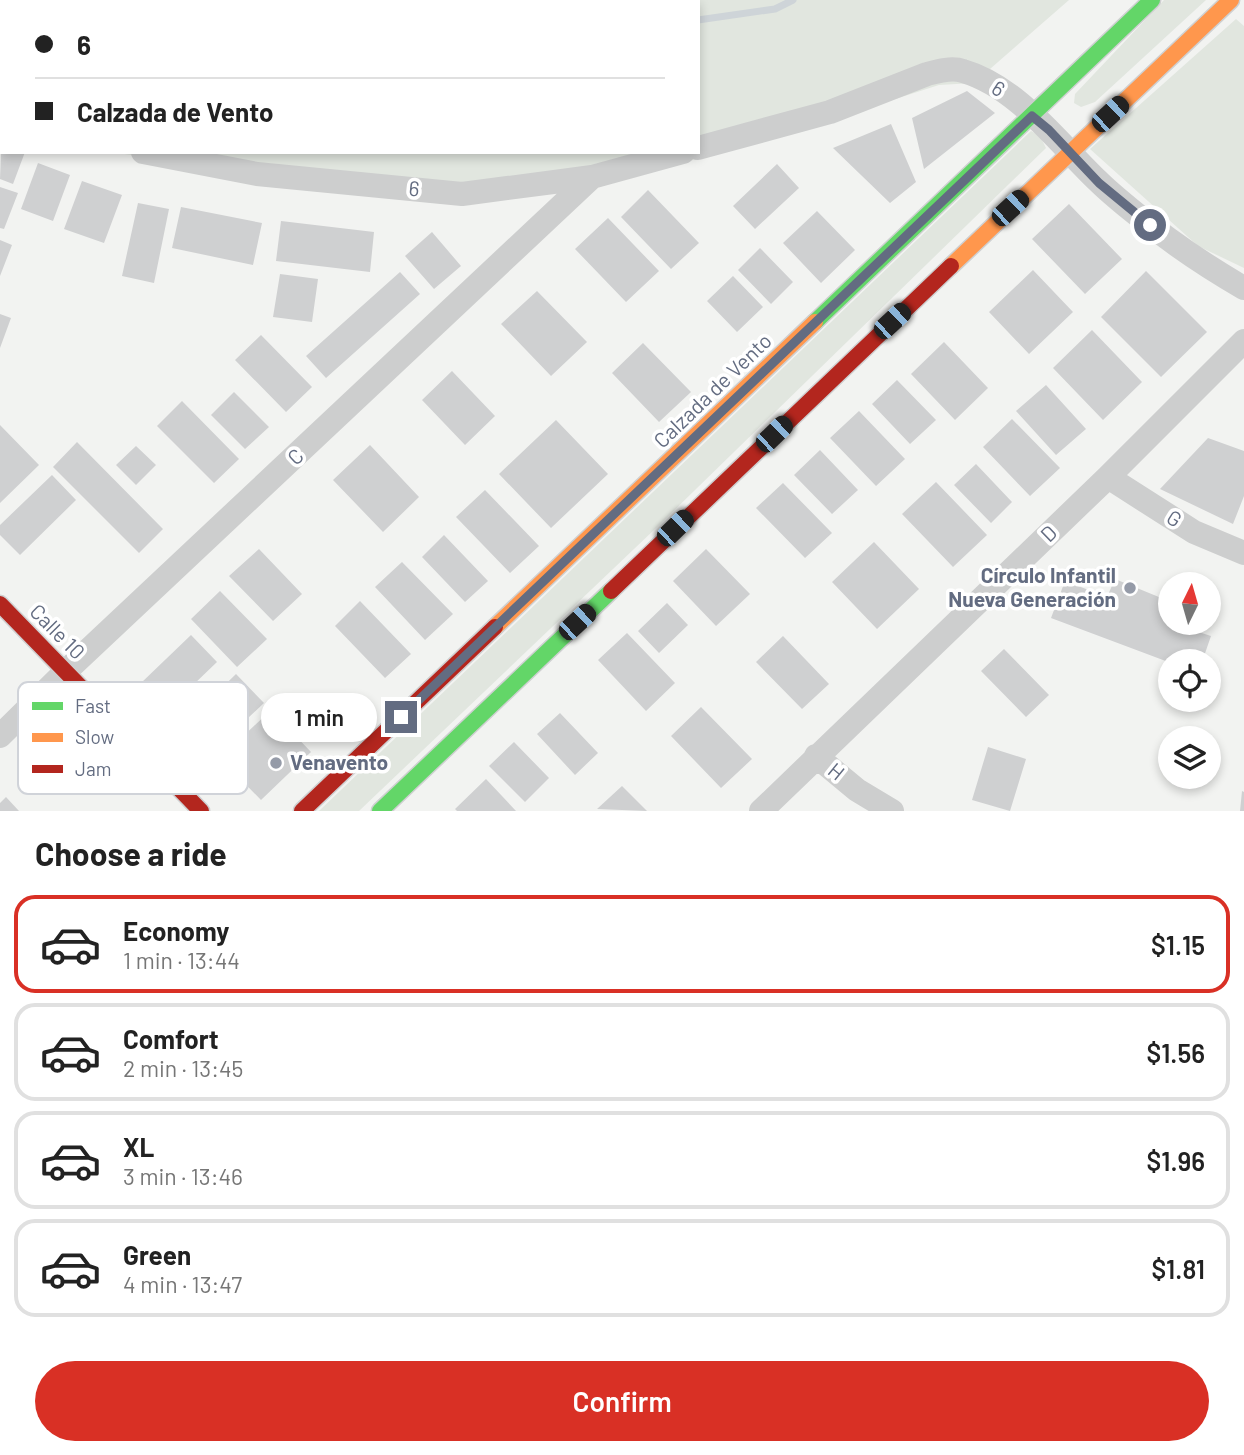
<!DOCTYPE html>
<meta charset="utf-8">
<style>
:root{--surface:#fff;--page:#f2f2f2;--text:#222;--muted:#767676;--line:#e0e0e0;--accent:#d93025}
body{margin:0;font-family:Barlow,sans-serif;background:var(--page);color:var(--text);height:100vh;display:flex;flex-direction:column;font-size:26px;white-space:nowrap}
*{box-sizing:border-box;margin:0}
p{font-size:23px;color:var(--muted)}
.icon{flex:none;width:38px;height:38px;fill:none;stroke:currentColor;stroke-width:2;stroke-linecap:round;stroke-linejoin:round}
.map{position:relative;height:811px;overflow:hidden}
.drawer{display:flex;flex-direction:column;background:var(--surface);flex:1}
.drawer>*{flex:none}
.guide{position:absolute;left:0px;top:0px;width:700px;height:154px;box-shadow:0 4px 10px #0003;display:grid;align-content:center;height:154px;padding:0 35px;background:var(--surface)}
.needle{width:46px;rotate:5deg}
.fabs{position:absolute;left:1158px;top:572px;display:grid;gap:14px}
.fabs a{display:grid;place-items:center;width:63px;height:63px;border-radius:50%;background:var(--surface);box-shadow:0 4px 10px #0003;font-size:35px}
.end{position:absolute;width:32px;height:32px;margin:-16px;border:9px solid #636c81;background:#fff;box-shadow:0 0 0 4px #fff}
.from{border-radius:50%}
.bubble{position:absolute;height:49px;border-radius:24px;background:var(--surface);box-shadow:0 4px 10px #0003;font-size:23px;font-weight:600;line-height:49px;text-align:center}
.car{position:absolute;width:21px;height:42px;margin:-21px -10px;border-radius:9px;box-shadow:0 0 5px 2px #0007;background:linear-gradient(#222 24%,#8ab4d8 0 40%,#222 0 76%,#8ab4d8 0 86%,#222 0)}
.guide b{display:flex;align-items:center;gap:24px;height:66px;font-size:26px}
.guide b+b{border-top:2px solid var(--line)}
.guide i{width:18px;height:18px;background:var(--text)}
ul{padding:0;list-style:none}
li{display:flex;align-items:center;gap:21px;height:98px;margin:0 14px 10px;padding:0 21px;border:4px solid var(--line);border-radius:21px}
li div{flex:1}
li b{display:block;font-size:26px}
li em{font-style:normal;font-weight:600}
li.active{border-color:var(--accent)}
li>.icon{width:63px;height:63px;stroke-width:1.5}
h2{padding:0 35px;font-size:32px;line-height:84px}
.action{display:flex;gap:14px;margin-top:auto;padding:14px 35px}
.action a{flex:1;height:80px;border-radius:42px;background:var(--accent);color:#fff;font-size:28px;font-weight:600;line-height:80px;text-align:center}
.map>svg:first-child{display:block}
.green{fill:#e1e6df}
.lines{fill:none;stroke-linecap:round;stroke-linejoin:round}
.stream{stroke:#ced4d8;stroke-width:7}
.building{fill:#cfd0d1}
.fast-casing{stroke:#cfd0d1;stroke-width:19}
.slow-casing{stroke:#cfd0d1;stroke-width:19}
.jam-casing{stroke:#cfd0d1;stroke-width:19}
.path{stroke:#c9cacb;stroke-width:4.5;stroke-dasharray:3.5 3.5;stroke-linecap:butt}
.street{stroke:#cdcece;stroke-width:24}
.fast{stroke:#63d668;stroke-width:16}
.slow{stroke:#ff974d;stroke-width:16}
.jam{stroke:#b3261e;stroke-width:16}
.route{stroke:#636c81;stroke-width:9}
.poi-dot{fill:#959ba8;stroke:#fff;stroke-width:2.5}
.labels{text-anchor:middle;stroke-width:7;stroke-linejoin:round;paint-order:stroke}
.street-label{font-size:21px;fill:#636c81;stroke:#fff}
.poi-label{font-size:21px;font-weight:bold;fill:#636c81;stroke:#fff;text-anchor:end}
.key{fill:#fff;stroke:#d0d3d9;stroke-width:2}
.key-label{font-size:19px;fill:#636c81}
</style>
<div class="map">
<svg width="1244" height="811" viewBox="0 0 1244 811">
<rect width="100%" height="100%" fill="#f2f3f1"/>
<path class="green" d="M37,0H1069L974,83L939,85L814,125L581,192H362L112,152H698V2H36Z
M1164,0H1206L1095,102L1081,107L1074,103L1075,94Z
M1236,19L1244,26V268L1198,246L1090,149Z
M1031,131L1040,136L1046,148L655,529L359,811H319Z"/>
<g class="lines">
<path class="stream" d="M178,0L183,2
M698,20L775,9L793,0"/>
</g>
<path class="building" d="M967,91L995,113L924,169L912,118Z
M891,124L916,182L890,203L833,148Z
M1,152H25L13,184L0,179Z
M38,163L70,175L53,221L21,209Z
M777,164L799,188L755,229L733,206Z
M82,181L122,195L104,243L64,229Z
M0,187L18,193L4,229L0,228Z
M648,190L699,243L671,269L621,217Z
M138,203L169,209L154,283L122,276Z
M1069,204L1122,259L1085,294L1032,239Z
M181,207L262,223L253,265L172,248Z
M817,211L855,250L821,283L783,243Z
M608,218L659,271L626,302L575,249Z
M281,221L374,232L370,272L276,261Z
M432,232L461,266L434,289L405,256Z
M0,240L12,245L0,276Z
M760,248L793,282L771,304L738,270Z
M1033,270L1073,312L1029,354L989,312Z
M1146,271L1207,332L1161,377L1101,317Z
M400,272L420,294L326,378L306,356Z
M280,274L318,279L312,322L273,317Z
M733,276L763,307L737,332L707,301Z
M537,291L587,342L551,376L501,324Z
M0,314L11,318L0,348Z
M1092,330L1142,382L1103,420L1053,368Z
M261,335L312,387L286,412L235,360Z
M944,342L988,388L955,420L911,374Z
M643,343L691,392L659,422L612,373Z
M452,371L495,416L465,445L422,400Z
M897,380L936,420L910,444L872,404Z
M1046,385L1086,429L1056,455L1016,411Z
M234,392L269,427L245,449L211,415Z
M182,401L239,459L214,483L157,426Z
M859,411L905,459L876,486L830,438Z
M1012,419L1060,468L1030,496L983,447Z
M556,420L608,474L551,528L499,474Z
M0,425L39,465L0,503Z
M1208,438L1244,451V496L1233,524L1160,489Z
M77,442L163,529L139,553L53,467Z
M370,445L419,497L383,532L333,480Z
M136,446L156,465L136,485L116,465Z
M820,450L858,490L832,514L794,475Z
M976,464L1012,502L991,523L954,485Z
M52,475L76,500L20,555L0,535V525Z
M936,482L987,535L953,567L902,514Z
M783,483L832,533L805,558L756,508Z
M485,490L539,546L510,573L456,517Z
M444,535L488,581L465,602L422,557Z
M874,542L919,589L877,629L832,582Z
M259,549L302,594L273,621L229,576Z
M706,549L750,594L716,626L673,581Z
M402,562L453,614L425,640L375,587Z
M1115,579L1171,602V623L1211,636L1202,662L1171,663L1051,618L1065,581L1107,597Z
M220,591L267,639L237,667L191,619Z
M360,601L411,654L385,678L335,626Z
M667,603L688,625L659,653L638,631Z
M627,633L675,683L646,711L598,660Z
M191,635L217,662L167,710L141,683Z
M783,636L829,684L802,709L756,662Z
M1004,649L1049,695L1026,717L981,671Z
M236,674L264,703L214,750L187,722Z
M701,707L752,759L721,788L671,736Z
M271,710L311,752L261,800L220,758Z
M560,713L598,753L575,775L537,734Z
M514,742L549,778L525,802L489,766Z
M988,747L1026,759L1010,811L972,800Z
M486,779L516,811H457L455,809Z
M622,786L647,811L597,809Z
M1242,791L1244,792V811H1240Z
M6,797L19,811H0V803Z"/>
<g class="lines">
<g class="fast-casing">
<path id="fast" d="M815,322L1152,0
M380,811L611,591"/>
</g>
<g class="slow-casing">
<path id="slow" d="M951,266L1231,0
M495,627L815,322"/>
</g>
<g class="jam-casing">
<path id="jam" d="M611,591L951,266
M0,604L201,811
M302,811L495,627"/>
</g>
<path class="path" d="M585,0V2"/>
<path class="street" d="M13,2L14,0
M0,33L2,29
M0,111H2
M698,148L830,112L927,74C938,71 952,67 963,71C1018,87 1059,144 1098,181C1108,191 1119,200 1130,209C1166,239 1204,265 1244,288
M143,152L257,174L462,194L592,177L683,152
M1108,477L1194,532L1244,553
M0,736L64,673L592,177
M816,756L857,790L892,811
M761,811L1108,477L1244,341"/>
<use href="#fast" class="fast"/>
<use href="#slow" class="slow"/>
<use href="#jam" class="jam"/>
</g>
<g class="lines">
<path class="route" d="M401,717L1032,116L1049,130L1099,183L1150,225"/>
</g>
<g class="poi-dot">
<circle cx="1130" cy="588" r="7"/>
<circle cx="276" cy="763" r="7"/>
</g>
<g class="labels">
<g class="street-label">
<text transform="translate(998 89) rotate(33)" y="7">6</text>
<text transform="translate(414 189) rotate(6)" y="7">6</text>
<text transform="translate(713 391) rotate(-44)" y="7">Calzada de Vento</text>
<text transform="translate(296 457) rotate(-43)" y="7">C</text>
<text transform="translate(1174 519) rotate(32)" y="7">G</text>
<text transform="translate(1049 534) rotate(-44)" y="7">D</text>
<text transform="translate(57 632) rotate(45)" y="7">Calle 10</text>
<text transform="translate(836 772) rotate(39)" y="7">H</text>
</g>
<g class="poi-label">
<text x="1116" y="583">Círculo Infantil<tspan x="1116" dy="24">Nueva Generación</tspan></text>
<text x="290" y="770" text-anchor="start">Venavento</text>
</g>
</g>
<rect x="18" y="682" width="230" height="112" rx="10" class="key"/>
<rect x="32" y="702" width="31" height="8" fill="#63d668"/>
<rect x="32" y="733" width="31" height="9" fill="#ff974d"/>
<rect x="32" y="765" width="31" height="8" fill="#b3261e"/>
<g class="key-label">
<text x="75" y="713">Fast</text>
<text x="75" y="744">Slow</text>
<text x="75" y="776">Jam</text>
</g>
</svg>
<div class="fabs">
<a><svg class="needle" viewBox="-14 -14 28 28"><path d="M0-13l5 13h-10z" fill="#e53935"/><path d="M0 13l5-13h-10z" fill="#767676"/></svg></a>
<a><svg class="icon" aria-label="locate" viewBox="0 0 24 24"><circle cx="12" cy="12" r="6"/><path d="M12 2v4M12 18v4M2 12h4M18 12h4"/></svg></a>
<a><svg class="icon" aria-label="layers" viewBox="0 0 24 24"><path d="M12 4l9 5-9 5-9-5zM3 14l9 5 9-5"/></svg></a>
</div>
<i class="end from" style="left:1150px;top:225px"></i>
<i class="end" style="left:401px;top:717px"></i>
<div class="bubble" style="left:261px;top:693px;width:116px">1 min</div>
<i class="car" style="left:1110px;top:114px;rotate:47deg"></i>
<i class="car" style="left:1010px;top:208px;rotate:47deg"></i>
<i class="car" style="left:892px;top:321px;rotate:47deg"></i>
<i class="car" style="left:774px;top:434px;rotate:46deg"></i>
<i class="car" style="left:675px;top:528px;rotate:46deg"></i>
<i class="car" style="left:577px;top:622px;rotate:47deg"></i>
<div class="guide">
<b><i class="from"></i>6</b>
<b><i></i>Calzada de Vento</b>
</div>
</div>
<section class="drawer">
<h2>Choose a ride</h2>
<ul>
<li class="active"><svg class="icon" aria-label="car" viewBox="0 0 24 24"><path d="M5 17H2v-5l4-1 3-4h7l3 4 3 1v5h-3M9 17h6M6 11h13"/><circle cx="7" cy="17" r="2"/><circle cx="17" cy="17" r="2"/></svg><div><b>Economy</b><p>1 min · 13:44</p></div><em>$1.15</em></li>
<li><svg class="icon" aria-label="car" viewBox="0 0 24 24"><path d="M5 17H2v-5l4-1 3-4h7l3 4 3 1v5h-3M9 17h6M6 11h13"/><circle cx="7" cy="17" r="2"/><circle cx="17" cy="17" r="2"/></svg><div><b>Comfort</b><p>2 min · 13:45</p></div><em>$1.56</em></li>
<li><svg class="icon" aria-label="car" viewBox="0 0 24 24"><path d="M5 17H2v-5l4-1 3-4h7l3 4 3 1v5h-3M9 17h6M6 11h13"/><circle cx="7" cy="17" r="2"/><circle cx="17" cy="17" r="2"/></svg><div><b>XL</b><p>3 min · 13:46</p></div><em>$1.96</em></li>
<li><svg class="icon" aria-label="car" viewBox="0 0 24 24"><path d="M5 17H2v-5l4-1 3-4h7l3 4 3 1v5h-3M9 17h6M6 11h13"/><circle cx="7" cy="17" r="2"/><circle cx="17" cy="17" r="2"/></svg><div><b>Green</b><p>4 min · 13:47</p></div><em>$1.81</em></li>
</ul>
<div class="action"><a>Confirm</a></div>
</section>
